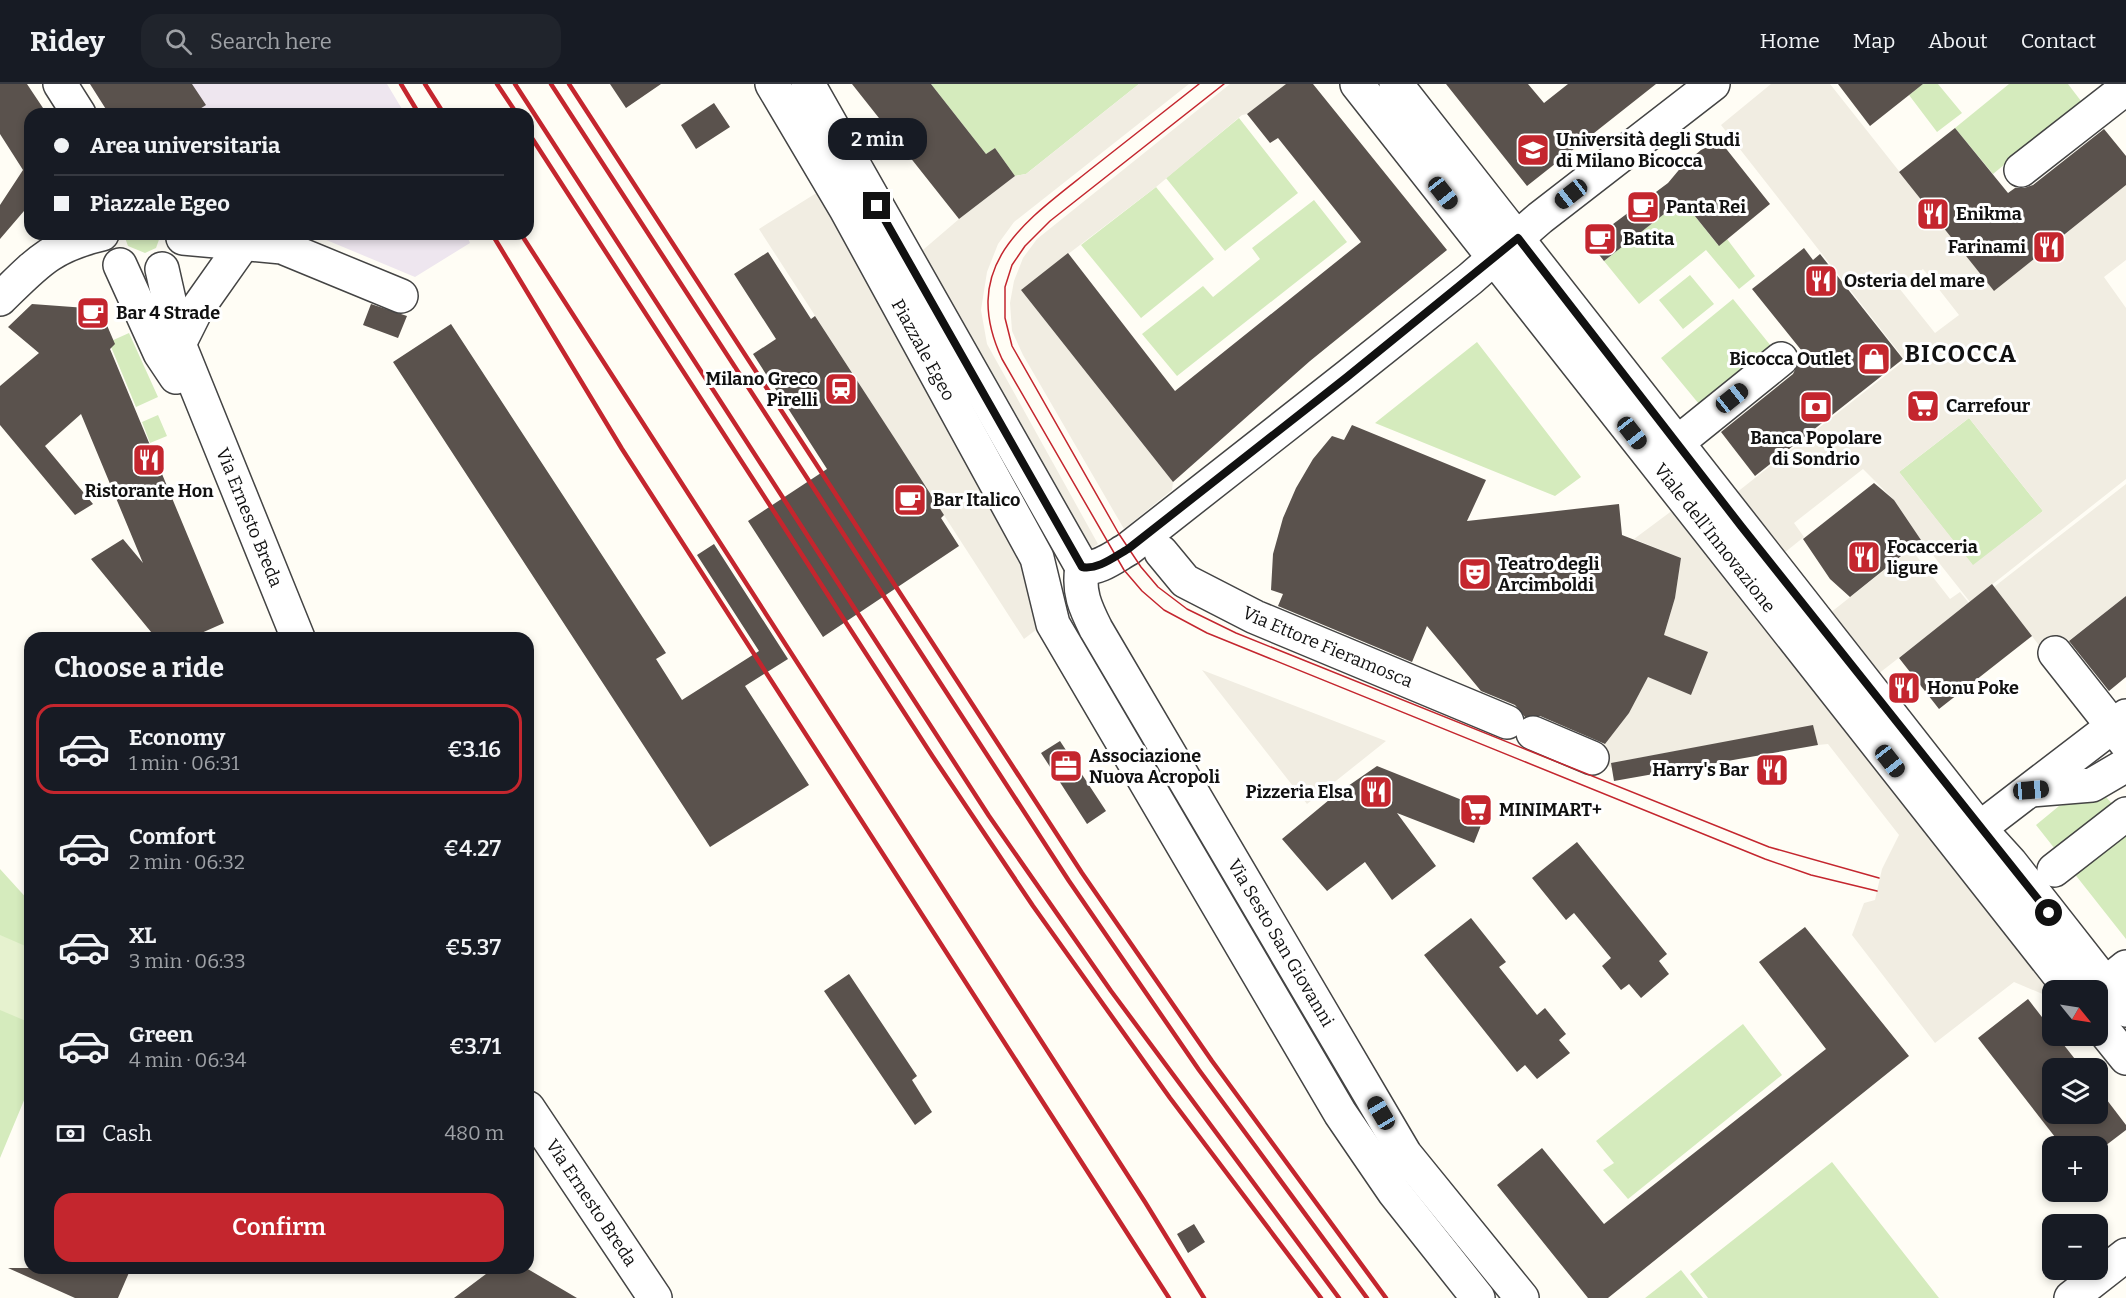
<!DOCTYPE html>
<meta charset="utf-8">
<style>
:root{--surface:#171b24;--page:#20242c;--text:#f1f3f6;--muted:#9ea1a6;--line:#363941;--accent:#c4262e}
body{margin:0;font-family:Bitter,serif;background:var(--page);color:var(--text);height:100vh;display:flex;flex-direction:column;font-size:22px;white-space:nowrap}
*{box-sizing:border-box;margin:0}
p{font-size:20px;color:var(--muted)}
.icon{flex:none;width:33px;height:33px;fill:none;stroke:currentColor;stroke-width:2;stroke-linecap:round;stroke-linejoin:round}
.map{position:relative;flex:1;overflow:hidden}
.details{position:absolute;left:24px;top:548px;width:510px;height:642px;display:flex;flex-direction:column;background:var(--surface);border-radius:18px;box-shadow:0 3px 9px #0003}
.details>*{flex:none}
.banner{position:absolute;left:24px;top:24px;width:510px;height:132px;border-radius:18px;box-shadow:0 3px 9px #0003;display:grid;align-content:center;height:132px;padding:0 30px;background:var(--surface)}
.needle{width:39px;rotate:120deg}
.controls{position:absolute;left:2042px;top:896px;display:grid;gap:12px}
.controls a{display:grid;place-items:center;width:66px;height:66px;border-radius:12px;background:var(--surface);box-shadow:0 3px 9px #0003;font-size:30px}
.end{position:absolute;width:27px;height:27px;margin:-14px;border:8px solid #111;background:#fff;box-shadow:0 0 0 3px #fff}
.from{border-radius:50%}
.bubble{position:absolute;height:42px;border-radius:18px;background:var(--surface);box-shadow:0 3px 9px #0003;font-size:20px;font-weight:600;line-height:42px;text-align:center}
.car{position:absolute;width:18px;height:36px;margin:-18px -9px;border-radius:8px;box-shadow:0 0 4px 2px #0007;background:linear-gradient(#222 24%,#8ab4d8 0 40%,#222 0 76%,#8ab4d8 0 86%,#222 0)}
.banner b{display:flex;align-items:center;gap:21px;height:57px;font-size:22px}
.banner b+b{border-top:2px solid var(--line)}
.banner i{width:15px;height:15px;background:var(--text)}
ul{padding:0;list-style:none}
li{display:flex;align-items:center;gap:18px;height:90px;margin:0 12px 9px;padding:0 18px;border:3px solid transparent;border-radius:18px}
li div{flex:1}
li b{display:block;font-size:22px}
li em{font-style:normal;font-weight:600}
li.selected{border-color:var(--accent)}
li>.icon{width:54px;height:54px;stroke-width:1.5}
h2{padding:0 30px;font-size:27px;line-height:72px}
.pay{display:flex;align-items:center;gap:15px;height:66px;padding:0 30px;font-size:22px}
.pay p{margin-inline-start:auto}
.action{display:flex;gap:12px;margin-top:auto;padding:12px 30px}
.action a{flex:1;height:69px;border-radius:18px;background:var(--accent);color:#fff;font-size:24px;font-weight:600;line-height:69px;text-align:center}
header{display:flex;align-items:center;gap:36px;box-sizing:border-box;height:84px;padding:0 30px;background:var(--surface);border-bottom:2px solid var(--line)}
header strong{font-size:28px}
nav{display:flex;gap:33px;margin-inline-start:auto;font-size:21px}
.search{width:420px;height:54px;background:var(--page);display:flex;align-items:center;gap:15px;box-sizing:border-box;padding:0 21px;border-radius:18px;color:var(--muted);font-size:22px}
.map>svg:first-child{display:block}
.industrial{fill:#eee6ef}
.green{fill:#d5ebbd}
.pitch{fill:#e6f2cf}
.plaza{fill:#f1ede2;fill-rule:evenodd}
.building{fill:#5a524d}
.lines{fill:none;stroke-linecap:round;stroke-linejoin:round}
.minor-casing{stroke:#444;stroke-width:36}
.minor{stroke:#fff;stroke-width:33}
.tram{stroke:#c4262e;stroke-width:1.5}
.rail{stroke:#c4262e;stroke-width:4.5}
.route{stroke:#111;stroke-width:8}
.labels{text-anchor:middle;stroke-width:6;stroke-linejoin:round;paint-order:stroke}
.poi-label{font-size:18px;font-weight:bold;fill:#111;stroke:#fff;text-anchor:start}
.street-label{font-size:18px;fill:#111;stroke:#fff}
.district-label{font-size:24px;font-weight:bold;letter-spacing:1.5px;fill:#111;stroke:#fff}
</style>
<header>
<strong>Ridey</strong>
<div class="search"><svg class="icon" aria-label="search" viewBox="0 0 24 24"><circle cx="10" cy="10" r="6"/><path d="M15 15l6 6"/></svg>Search here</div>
<nav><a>Home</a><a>Map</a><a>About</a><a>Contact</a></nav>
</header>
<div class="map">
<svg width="2126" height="1214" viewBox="0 0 2126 1214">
<rect width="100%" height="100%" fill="#fffdf5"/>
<path class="industrial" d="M90,0H387L405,30H109Z
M312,150H466L470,159L415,193Z"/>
<path class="green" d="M931,0H1139L1026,90L1015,92L995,64L986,70Z
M1923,0H1938L1962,29L1937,48L1909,11Z
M2009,0H2068L2081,17L1993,90L1955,44Z
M1239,34L1298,109L1225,167L1166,94Z
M1156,103L1214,175L1141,234L1081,161Z
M1314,116L1347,158L1177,292L1142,250L1203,202L1213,213L1260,175L1252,164Z
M1682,116L1718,161L1727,155L1755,192L1739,205L1706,166L1639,220L1604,177Z
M161,150L156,164L145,169L128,162L124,151Z
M1690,191L1714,220L1683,245L1659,216Z
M1733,215L1771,262L1699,320L1661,274Z
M129,249L158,313L136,323L109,258Z
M1477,258L1581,393L1555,412L1375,339Z
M158,331L167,352L150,359L142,338Z
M1969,334L2043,427L1973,482L1899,388Z
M2106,713L2123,732L2126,730V855L2036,741L2059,722Z
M0,785L30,818V1002L0,1074Z
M1743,940L1782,991L1628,1115L1603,1086L1614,1079L1596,1057Z
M1832,1078L1939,1214H1708L1690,1190Z
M1681,1186L1703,1214H1645Z"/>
<path class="pitch" d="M0,851L30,864V929L26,937L0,926Z"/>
<path class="plaza" d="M1139,0H1189L1014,138L998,160L987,188L981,226L987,260L1098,460L1087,467L917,171L959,135L1015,92L1026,90Z
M1230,0H1286L1247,30L1242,31L1156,103L1021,206L1173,398L1172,406L1124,445L1023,271L1012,247L1010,219L1014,197L1023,174L1037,155Z
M1771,0H1830L1994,207L2126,101V176L2104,193L2126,224V395L1970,518L1921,456L1894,416L1863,385L1794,439L1804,453L1784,469L1736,409L1905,276L1721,41ZM1923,185L1959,231L1935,249L1899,204ZM1969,334L2043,427L1973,481L1899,388Z
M818,108L1033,488L1045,539L1024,555L759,145Z
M2126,400V512L2048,573L1994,503Z
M1677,423L2052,906V914L2014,898L1935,959L1852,851L1864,819L1875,816L1882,785L1899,751L1828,660L1818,661L1813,642L1622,677L1624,690L1592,674L1629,629L1664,551L1675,514L1681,474L1634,455Z
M1911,465L1950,515L1960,508L1969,519L1873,594L1825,533Z
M1202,586L1386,657L1307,720Z"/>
<path class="building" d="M0,0H27L47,30H30V120L0,155V121L23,86L0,50Z
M90,0H192L206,21L192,30H109Z
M610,0H661L626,24Z
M852,0H931L986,70L995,64L1015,92L959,135Z
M1286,0H1313L1447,166L1310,277L1173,398L1021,206L1068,169L1175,307L1361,158L1278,54L1270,59L1247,30Z
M1446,0H1528L1544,19L1568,0H1656L1527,102Z
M1838,0H1923L1870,42Z
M714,19L730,43L696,65L681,41Z
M1955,44L2008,109L2015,104H2024L2033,101L2104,45L2126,72V101L1994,207L1899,88Z
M1720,57L1770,120L1719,162L1682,116L1604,177L1589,158L1668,99L1683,81L1701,66Z
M1804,164L1813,176L1820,170L1903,275L1755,392L1721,348L1793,290L1799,277L1806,272L1752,205Z
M768,168L811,235L815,232L899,361L944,431L941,434L959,462L823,553L748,437L827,385L753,270L776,255L734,190Z
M32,220L100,225L115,260L110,265L224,539L190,554H156L91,475L123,455L143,479L81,330L45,362L93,420L75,431L0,341V302L39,269L8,243Z
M371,220L407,232L398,254L363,241Z
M451,240L666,569L656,575L682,616L759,567L697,471L714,460L788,575L745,602L809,701L710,763L393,278Z
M1352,341L1486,396L1467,437L1619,420L1622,451L1681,474L1675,514L1664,551L1708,568L1691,611L1648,593L1629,629L1605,660L1540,632L1525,633L1515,621L1481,607L1427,542L1412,578L1278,522L1283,510L1271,506L1273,470L1283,434L1296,404L1313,375L1332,352L1344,356Z
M1874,399L1894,416L1921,456L1850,513L1830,495L1803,455Z
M1992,500L2032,552L1939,625L1899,574Z
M2126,512V593L2109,607L2069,557Z
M1813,641L1818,661L1614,697L1611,679Z
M1060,657L1106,727L1087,740L1041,669Z
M1377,682L1487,726L1474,759L1397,729L1436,782L1392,816L1365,778L1327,807L1282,755L1335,711Z
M1577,758L1667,870L1659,877L1669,890L1641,914L1629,900L1621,906L1602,882L1611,874L1574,829L1566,836L1532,794Z
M1471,834L1506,878L1499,883L1537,931L1545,924L1566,950L1559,956L1570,969L1537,995L1525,981L1517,988L1424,871Z
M1805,843L1909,972L1608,1214H1588L1497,1101L1542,1064L1604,1140L1826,965L1759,878Z
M849,890L917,992L912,996L932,1028L915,1041L824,907Z
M2028,915L2052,946V951H2056L2082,984H2052V1029H2097V1003L2126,1041V1046L2105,1062H2062L1978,954Z
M1194,1140L1205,1158L1188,1169L1177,1150Z
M8,1184H131L118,1214H75Z
M494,1184H526L577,1214H454Z"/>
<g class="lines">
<g class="minor-casing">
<g id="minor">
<path d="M60,0L79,30"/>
<path id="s1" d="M772,0L846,125L1037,474L1053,540L1340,1029L1394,1108L1478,1214"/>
<path d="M808,0L1082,483"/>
<path id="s2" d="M1357,0L2071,906"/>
<path d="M1396,0L1980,745L2010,778L2126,926"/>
<path d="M2021,86L2126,4"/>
<path d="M183,154L282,163L401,212"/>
<path d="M120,181L160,269L176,293"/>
<path id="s3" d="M162,185L179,260L298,554"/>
<path d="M0,215C36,180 50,162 102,150"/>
<path d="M179,260L195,228L243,160"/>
<path d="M1677,359L1781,275"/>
<path id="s4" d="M1161,468L1185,497L1255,533L1507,638"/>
<path id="s5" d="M1082,483C1078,508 1085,523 1096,545L1405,1070L1522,1214"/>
<path d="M1082,483C1098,486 1114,473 1128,465L1347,293L1470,195L1540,134L1713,0"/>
<path d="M2055,569L2126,659"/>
<path d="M1533,649L1592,674"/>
<path d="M2031,706L2092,701L2126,681"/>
<path d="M1963,757L2126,632"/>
<path d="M2054,786L2126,730"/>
<path d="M2105,900L2126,883"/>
<path d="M2097,938L2126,974"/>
<path id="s6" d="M528,1024L655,1214"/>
<path d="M2071,1214L2126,1171"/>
</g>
</g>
<use href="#minor" class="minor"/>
<path class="tram" d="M1199,0C1163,28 1127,57 1091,85C1026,137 958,180 1002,275L1124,486L1142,507L1164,526L1207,549L1765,775L1811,791L1877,807
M1224,0L1050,137L1025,162L1012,181L1005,203V234L1012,262L1119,450L1141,483L1158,503L1187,525L1236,549L1769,763L1879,794"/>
<path class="rail" d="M401,0L419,30
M425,0L444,30
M497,0L517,30
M515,0L989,732L1111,907L1339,1214
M551,0L1069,797L1199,986L1367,1214
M569,0L1082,789L1212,977L1386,1214
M528,48L933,673L1033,822L1170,1014L1321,1214
M492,150L622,365L1169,1214
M521,150L1145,1118L1204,1214"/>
</g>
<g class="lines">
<path class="route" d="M877,122L1082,483C1098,486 1114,473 1128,465L1347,293L1518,154L1741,442L2049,829"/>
</g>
<defs>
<g id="university-square" transform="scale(1.725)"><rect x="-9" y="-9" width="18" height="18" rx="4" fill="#c4262e" stroke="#fff"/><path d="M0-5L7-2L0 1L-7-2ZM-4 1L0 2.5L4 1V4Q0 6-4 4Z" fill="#fff"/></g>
<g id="cafe-square" transform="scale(1.725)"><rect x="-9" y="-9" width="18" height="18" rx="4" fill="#c4262e" stroke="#fff"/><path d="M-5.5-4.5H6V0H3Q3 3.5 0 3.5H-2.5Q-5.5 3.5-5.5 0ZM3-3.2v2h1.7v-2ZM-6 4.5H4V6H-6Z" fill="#fff"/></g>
<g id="restaurant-square" transform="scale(1.725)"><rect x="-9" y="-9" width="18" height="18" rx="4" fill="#c4262e" stroke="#fff"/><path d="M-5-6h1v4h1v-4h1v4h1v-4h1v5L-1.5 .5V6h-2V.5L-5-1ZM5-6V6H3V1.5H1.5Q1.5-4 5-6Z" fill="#fff"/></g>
<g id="shop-square" transform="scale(1.725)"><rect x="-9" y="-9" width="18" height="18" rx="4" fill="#c4262e" stroke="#fff"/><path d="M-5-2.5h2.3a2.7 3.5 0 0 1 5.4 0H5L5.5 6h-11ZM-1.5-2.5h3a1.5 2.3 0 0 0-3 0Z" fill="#fff"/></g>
<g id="station-square" transform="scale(1.725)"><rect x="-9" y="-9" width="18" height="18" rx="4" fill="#c4262e" stroke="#fff"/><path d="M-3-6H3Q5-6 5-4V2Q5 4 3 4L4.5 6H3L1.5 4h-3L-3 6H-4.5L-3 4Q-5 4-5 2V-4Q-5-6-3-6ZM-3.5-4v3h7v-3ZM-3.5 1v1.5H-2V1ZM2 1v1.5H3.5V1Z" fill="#fff"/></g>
<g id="supermarket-square" transform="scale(1.725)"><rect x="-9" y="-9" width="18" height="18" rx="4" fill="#c4262e" stroke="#fff"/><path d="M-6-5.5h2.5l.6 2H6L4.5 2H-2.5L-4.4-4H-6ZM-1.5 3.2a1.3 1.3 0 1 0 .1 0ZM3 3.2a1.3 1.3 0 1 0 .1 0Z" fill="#fff"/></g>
<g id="bank-square" transform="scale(1.725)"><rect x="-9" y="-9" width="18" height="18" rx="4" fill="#c4262e" stroke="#fff"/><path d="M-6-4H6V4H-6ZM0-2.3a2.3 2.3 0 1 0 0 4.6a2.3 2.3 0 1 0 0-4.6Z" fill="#fff"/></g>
<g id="theatre-square" transform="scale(1.725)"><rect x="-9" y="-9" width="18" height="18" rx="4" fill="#c4262e" stroke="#fff"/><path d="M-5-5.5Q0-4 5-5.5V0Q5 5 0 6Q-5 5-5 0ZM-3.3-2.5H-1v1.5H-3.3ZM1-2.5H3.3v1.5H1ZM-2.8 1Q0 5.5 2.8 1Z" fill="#fff"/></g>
<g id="office-square" transform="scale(1.725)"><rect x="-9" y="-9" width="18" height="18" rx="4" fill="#c4262e" stroke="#fff"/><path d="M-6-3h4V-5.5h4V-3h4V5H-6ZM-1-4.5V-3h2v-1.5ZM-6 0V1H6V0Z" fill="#fff"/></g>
</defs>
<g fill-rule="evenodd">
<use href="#university-square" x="1533" y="66"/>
<use href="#cafe-square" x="1643" y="123"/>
<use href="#restaurant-square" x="1933" y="130"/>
<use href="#cafe-square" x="1600" y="155"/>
<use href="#restaurant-square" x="2049" y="163"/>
<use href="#restaurant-square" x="1821" y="197"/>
<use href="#cafe-square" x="93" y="229"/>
<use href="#shop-square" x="1874" y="275"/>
<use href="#station-square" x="841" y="305"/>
<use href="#supermarket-square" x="1923" y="322"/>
<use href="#bank-square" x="1816" y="323"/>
<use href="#restaurant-square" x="149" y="376"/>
<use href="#cafe-square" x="910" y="416"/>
<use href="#restaurant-square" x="1864" y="473"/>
<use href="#theatre-square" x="1475" y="490"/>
<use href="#restaurant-square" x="1904" y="604"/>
<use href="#office-square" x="1066" y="682"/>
<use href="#restaurant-square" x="1772" y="686"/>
<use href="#restaurant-square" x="1376" y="708"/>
<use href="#supermarket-square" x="1476" y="726"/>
</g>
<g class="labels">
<g class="poi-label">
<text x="1556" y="62">Università degli Studi<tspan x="1556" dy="21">di Milano Bicocca</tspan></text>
<text x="1666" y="129">Panta Rei</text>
<text x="1956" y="136">Enikma</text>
<text x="1623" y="161">Batita</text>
<text x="2026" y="169" text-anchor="end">Farinami</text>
<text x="1844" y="203">Osteria del mare</text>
<text x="116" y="235">Bar 4 Strade</text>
<text x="1851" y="281" text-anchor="end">Bicocca Outlet</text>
<text x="818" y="301" text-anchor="end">Milano Greco<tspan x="818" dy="21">Pirelli</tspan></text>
<text x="1946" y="328">Carrefour</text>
<text x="1816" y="360" text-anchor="middle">Banca Popolare<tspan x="1816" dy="21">di Sondrio</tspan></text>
<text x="149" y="413" text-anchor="middle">Ristorante Hon</text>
<text x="933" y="422">Bar Italico</text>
<text x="1887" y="469">Focacceria<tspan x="1887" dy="21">ligure</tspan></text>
<text x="1498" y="486">Teatro degli<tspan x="1498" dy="21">Arcimboldi</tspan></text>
<text x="1927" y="610">Honu Poke</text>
<text x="1089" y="678">Associazione<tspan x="1089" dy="21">Nuova Acropoli</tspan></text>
<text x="1749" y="692" text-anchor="end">Harry's Bar</text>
<text x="1353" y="714" text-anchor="end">Pizzeria Elsa</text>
<text x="1499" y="732">MINIMART+</text>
</g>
<g class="street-label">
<text dy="6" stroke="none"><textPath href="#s1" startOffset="306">Piazzale Egeo</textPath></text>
<text dy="6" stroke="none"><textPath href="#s3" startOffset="264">Via Ernesto Breda</textPath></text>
<text dy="6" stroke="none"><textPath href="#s2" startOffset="578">Viale dell'Innovazione</textPath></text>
<text dy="6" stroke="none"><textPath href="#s4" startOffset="195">Via Ettore Fieramosca</textPath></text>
<text dy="6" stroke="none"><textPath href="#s5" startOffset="429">Via Sesto San Giovanni</textPath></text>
<text dy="6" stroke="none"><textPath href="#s6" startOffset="114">Via Ernesto Breda</textPath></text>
</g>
<g class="district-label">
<text x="1961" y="278">BICOCCA</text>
</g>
</g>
</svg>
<div class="controls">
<a><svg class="needle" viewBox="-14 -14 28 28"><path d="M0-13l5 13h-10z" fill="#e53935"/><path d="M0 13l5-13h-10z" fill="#9ea1a6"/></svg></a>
<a><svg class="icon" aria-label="layers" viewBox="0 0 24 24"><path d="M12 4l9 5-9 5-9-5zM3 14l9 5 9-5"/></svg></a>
<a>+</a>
<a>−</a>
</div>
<i class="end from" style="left:2049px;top:829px"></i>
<i class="end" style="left:877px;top:122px"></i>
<div class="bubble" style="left:828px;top:34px;width:99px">2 min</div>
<i class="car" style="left:1443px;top:109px;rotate:142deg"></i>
<i class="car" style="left:1571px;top:110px;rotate:232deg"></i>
<i class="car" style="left:1732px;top:314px;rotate:51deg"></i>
<i class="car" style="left:1632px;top:349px;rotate:142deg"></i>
<i class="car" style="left:1890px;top:677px;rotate:142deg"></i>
<i class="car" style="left:2031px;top:706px;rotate:85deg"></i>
<i class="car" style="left:1381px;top:1029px;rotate:329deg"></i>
<div class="banner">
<b><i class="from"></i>Area universitaria</b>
<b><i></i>Piazzale Egeo</b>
</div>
<section class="details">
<h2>Choose a ride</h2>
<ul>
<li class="selected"><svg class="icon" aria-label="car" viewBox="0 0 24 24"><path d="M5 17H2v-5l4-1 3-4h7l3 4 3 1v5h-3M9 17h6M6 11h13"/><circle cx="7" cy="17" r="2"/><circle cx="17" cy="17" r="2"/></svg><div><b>Economy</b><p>1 min · 06:31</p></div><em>€3.16</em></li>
<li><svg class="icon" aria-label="car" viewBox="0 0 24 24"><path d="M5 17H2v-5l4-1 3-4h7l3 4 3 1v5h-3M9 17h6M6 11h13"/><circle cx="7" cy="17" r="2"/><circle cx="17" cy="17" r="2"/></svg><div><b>Comfort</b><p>2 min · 06:32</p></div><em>€4.27</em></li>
<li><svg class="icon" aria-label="car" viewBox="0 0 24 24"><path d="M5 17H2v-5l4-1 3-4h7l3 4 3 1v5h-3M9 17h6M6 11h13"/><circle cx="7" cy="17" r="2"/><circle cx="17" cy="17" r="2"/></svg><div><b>XL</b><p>3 min · 06:33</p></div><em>€5.37</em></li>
<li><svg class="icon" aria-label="car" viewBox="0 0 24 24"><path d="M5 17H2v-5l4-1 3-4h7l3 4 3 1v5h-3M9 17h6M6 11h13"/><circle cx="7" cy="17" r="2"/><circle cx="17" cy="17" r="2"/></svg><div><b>Green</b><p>4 min · 06:34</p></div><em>€3.71</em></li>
</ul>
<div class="pay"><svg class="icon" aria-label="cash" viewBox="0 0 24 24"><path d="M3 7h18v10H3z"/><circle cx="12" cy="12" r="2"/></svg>Cash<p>480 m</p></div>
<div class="action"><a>Confirm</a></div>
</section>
</div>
